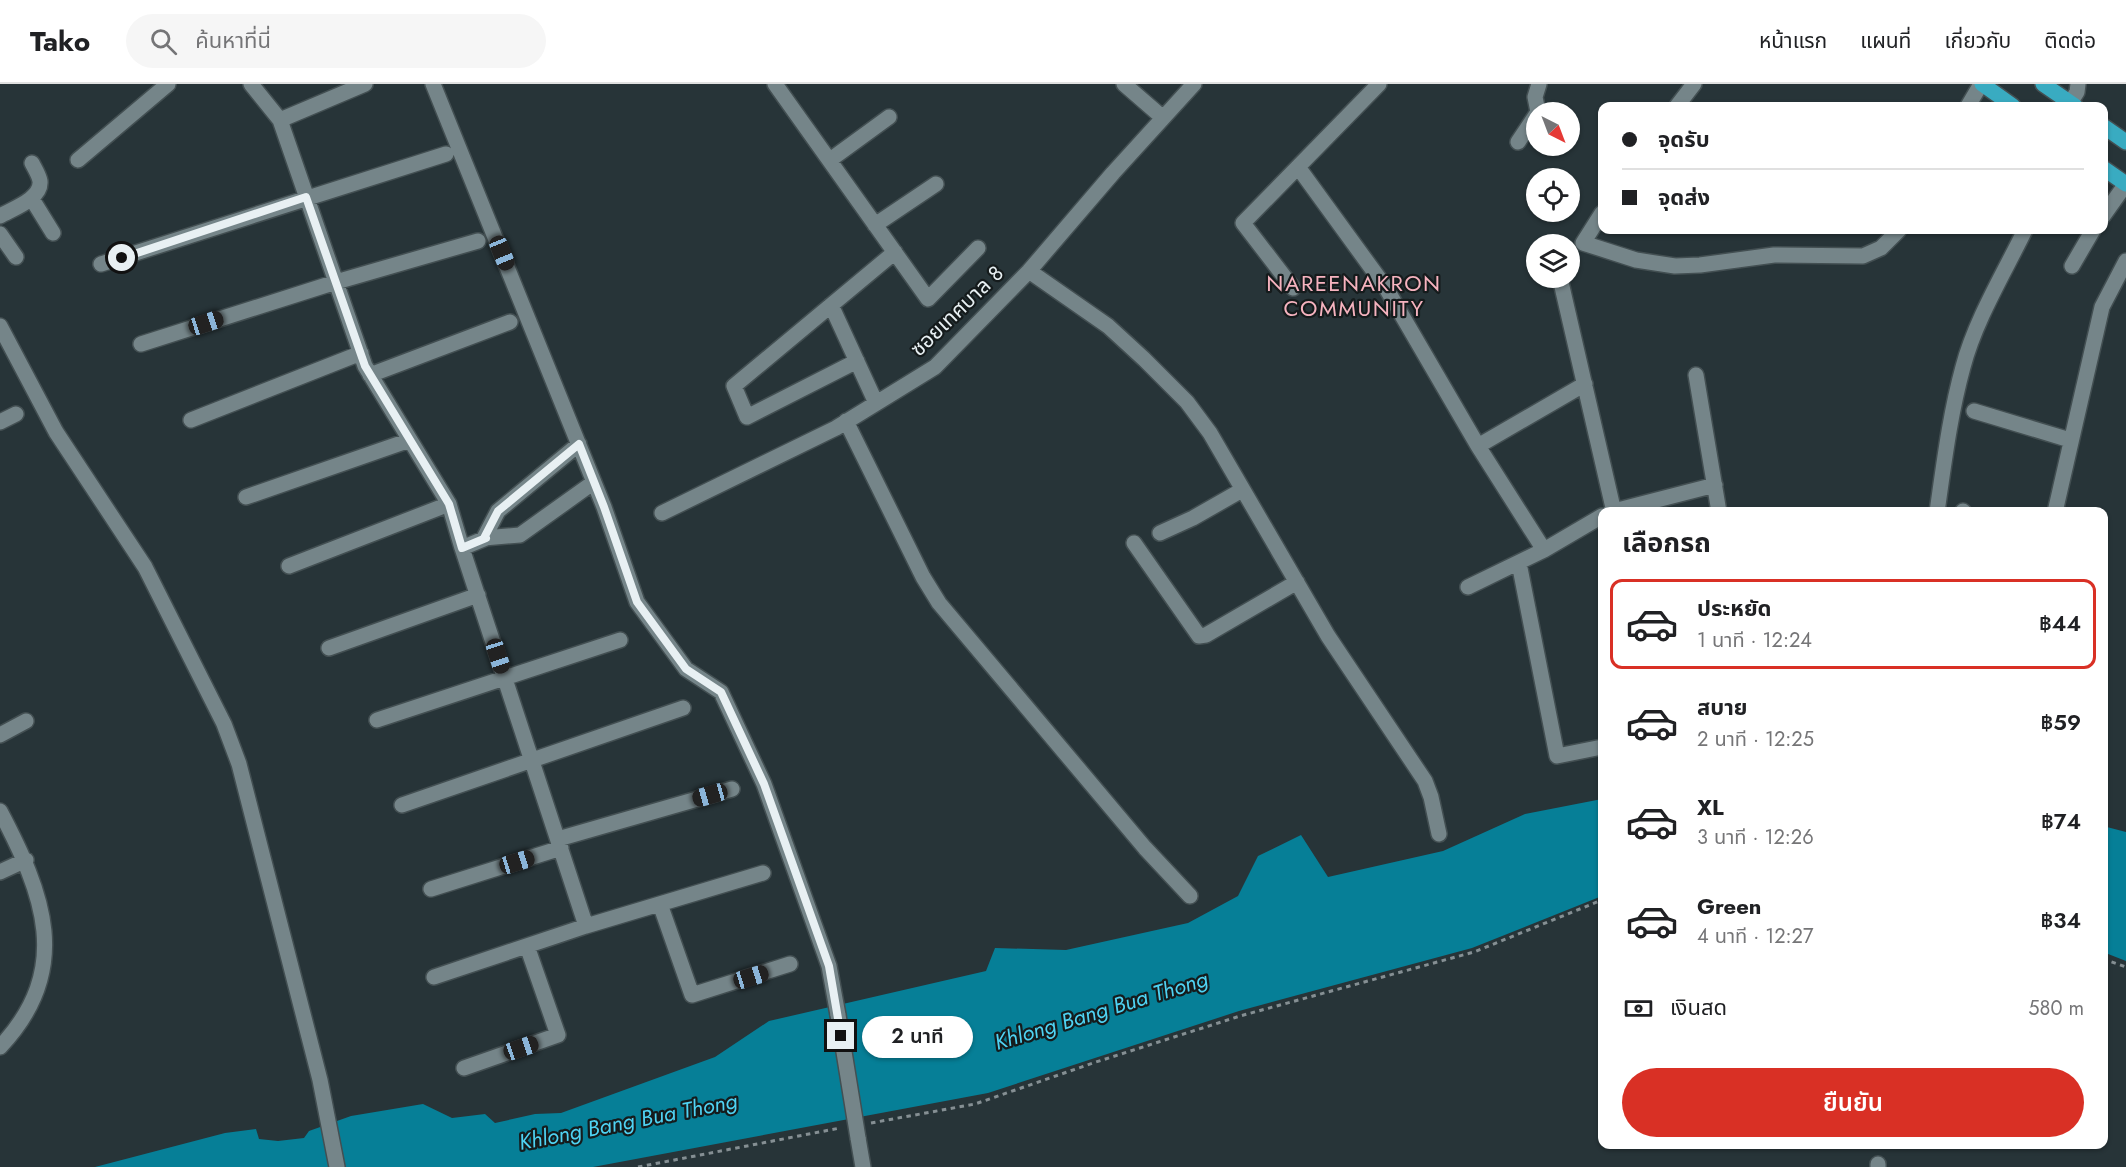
<!DOCTYPE html>
<html lang="th">
<meta charset="utf-8">
<style>
:root{--surface:#fff;--page:#f6f6f6;--text:#202124;--muted:#757577;--line:#e0e0e0;--accent:#d93025}
body{margin:0;font-family:Jost,"Noto Sans Thai",sans-serif;background:var(--page);color:var(--text);height:100vh;display:flex;flex-direction:column;font-size:22px;white-space:nowrap}
*{box-sizing:border-box;margin:0}
p{font-size:20px;color:var(--muted)}
.icon{flex:none;width:33px;height:33px;fill:none;stroke:currentColor;stroke-width:2;stroke-linecap:round;stroke-linejoin:round}
.map{position:relative;flex:1;overflow:hidden}
.sheet{position:absolute;left:1598px;top:423px;width:510px;height:642px;display:flex;flex-direction:column;background:var(--surface);border-radius:12px;box-shadow:0 2px 4px #0004}
.sheet>*{flex:none}
.banner{position:absolute;left:1598px;top:18px;width:510px;height:132px;border-radius:12px;box-shadow:0 2px 4px #0004;display:grid;align-content:center;height:132px;padding:0 24px;background:var(--surface)}
.needle{width:39px;rotate:138deg}
.controls{position:absolute;left:1526px;top:18px;display:grid;gap:12px}
.controls a{display:grid;place-items:center;width:54px;height:54px;border-radius:50%;background:var(--surface);box-shadow:0 2px 4px #0004;font-size:30px}
.end{position:absolute;width:27px;height:27px;margin:-14px;border:8px solid #e8f0f3;background:#111;box-shadow:0 0 0 3px #111}
.from{border-radius:50%}
.bubble{position:absolute;height:42px;border-radius:21px;background:var(--surface);box-shadow:0 2px 4px #0004;font-size:20px;font-weight:600;line-height:42px;text-align:center}
.car{position:absolute;width:18px;height:36px;margin:-18px -9px;border-radius:8px;box-shadow:0 0 4px 2px #0007;background:linear-gradient(#222 24%,#8ab4d8 0 40%,#222 0 76%,#8ab4d8 0 86%,#222 0)}
.banner b{display:flex;align-items:center;gap:21px;height:57px;font-size:22px}
.banner b+b{border-top:2px solid var(--line)}
.banner i{width:15px;height:15px;background:var(--text)}
ul{padding:0;list-style:none}
li{display:flex;align-items:center;gap:18px;height:90px;margin:0 12px 9px;padding:0 12px;border:3px solid transparent;border-radius:12px}
li div{flex:1}
li b{display:block;font-size:22px}
li em{font-style:normal;font-weight:600}
li.selected{border-color:var(--accent)}
li>.icon{width:54px;height:54px;stroke-width:1.5}
h2{padding:0 24px;font-size:27px;line-height:72px}
.pay{display:flex;align-items:center;gap:15px;height:66px;padding:0 24px;font-size:22px}
.pay p{margin-inline-start:auto}
.button{display:flex;gap:12px;margin-top:auto;padding:12px 24px}
.button a{flex:1;height:69px;border-radius:36px;background:var(--accent);color:#fff;font-size:24px;font-weight:600;line-height:69px;text-align:center}
header{display:flex;align-items:center;gap:36px;box-sizing:border-box;height:84px;padding:0 30px;background:var(--surface);border-bottom:2px solid var(--line)}
header strong{font-size:28px}
nav{display:flex;gap:33px;margin-inline-start:auto;font-size:21px}
.search{width:420px;height:54px;background:var(--page);display:flex;align-items:center;gap:15px;box-sizing:border-box;padding:0 21px;border-radius:33px;color:var(--muted);font-size:22px}
.map>svg:first-child{display:block}
.water{fill:#067f97}
.lines{fill:none;stroke-linecap:round;stroke-linejoin:round}
.minor-casing{stroke:#434f52;stroke-width:18}
.major-casing{stroke:#434f52;stroke-width:18}
.path{stroke:#858f93;stroke-width:3;stroke-dasharray:4.5 4.5;stroke-linecap:butt}
.minor{stroke:#758589;stroke-width:15}
.major{stroke:#39abc1;stroke-width:15}
.minor-bridge-casing{stroke:#434f52;stroke-width:18;stroke-linecap:butt}
.minor-bridge{stroke:#758589;stroke-width:15}
.route{stroke:#e8f0f3;stroke-width:8}
.labels{text-anchor:middle;stroke-width:4.5;stroke-linejoin:round;paint-order:stroke}
.street-label{font-size:21px;fill:#e8f0f3;stroke:#151b1c}
.neighbourhood-label{font-size:22px;letter-spacing:1.5px;fill:#f6b3bf;stroke:#151b1c}
.water-label{font-size:22px;font-style:italic;fill:#4fd3f3;stroke:#151b1c}
</style>
<header>
<strong>Tako</strong>
<div class="search"><svg class="icon" aria-label="search" viewBox="0 0 24 24"><circle cx="10" cy="10" r="6"/><path d="M15 15l6 6"/></svg>ค้นหาที่นี่</div>
<nav><a>หน้าแรก</a><a>แผนที่</a><a>เกี่ยวกับ</a><a>ติดต่อ</a></nav>
</header>
<div class="map">
<svg width="2126" height="1083" viewBox="0 0 2126 1083">
<rect width="100%" height="100%" fill="#273438"/>
<path class="water" d="M1602,715V812L1472,864L1239,927L988,1009L593,1083H95L225,1049L256,1045L259,1055L278,1057L304,1054L309,1047L351,1032L423,1020L452,1034L485,1030L495,1039L535,1030L561,1029L715,973L769,937L986,887L995,864L1066,866L1188,839L1238,812L1258,772L1301,751L1328,793L1443,767L1525,730Z
M2103,742L2126,748V877L2103,868Z"/>
<g class="lines">
<g class="minor-casing">
<path id="minor" d="M251,0L280,36L365,282L449,420L462,464
M433,0L604,423L637,518L686,585L721,608L764,700L829,882L838,931
M775,0L928,215L978,164
M1124,0L1162,33
M2070,19L2077,8L2078,0
M1677,22L1694,0
M1968,22L1981,0
M1538,28L1535,13L1539,0
M280,36L365,0
M1518,58L1536,31
M78,76L168,0
M830,76L889,33
M1298,83L1386,204L1478,362L1544,466
M32,115L53,149
M1602,129L1583,159L1636,176L1675,182L1700,181L1774,171L1863,172L1881,164L1899,146
M0,132C12,125 42,115 40,97C39,91 35,85 32,79
M2103,132L2126,100
M875,141L936,100
M0,150L16,173
M101,180L446,70
M2072,182L2093,146
M1029,187L1108,242L1144,275L1187,318L1210,349L1328,552L1425,697L1431,713L1439,750
M1560,194L1614,428
M1293,204L1243,139L1379,0
M831,221L876,319
M0,242L56,348L145,483L224,640L239,680L320,996L337,1083
M141,260L336,198L478,157
M857,277L747,333L734,302L895,168
M370,291L510,238
M1696,291L1719,428
M1974,327L2070,356
M191,336L361,269
M846,337L923,493L939,519L1145,764L1190,812
M0,338L16,330
M579,360L498,427L484,454L520,451L594,398
M1478,362L1585,300
M246,413L410,356
M1963,427L1964,428
M1610,428L1715,401
M1937,428C1944,379 1950,330 1963,283C1975,237 2004,189 2025,146
M2055,428L2102,223L2126,177
M662,429L836,344L935,283L1029,187L1113,89L1194,0
M1160,449L1193,434L1242,406
M486,454L462,464L586,842
M1134,459L1199,552L1206,551L1297,498
M1519,479L1557,672L1602,663
M289,482L449,420
M1468,503L1544,466L1602,432
M329,564L478,511
M377,636L620,556
M0,651L26,637
M402,721L683,624
M0,727C43,809 74,885 0,963
M558,755L732,705
M0,788L26,776
M431,805L561,764
M660,820L692,911L790,880
M434,893L586,842L763,789
M464,984L558,951L527,862
M858,1054L863,1083
M1878,1083V1080"/>
</g>
<g class="major-casing">
<path id="major" d="M1982,0L2013,22
M2043,0L2075,22
M2103,42L2126,58
M2103,84L2126,100"/>
</g>
<path class="path" d="M2103,875L2126,883
M871,1039L975,1020L1096,978L1240,932L1474,868L1602,816
M638,1083L840,1044"/>
<use href="#minor" class="minor"/>
<use href="#major" class="major"/>
<g class="minor-bridge-casing">
<path id="minor-bridge" d="M838,931L858,1054"/>
</g>
<use href="#minor-bridge" class="minor-bridge"/>
</g>
<g class="lines">
<path class="route" d="M122,174L306,113L365,282L449,420L462,464L486,454H484L498,427L579,360L604,423L637,518L686,585L721,608L764,700L829,882L841,952"/>
</g>
<g class="labels">
<g class="street-label">
<text transform="translate(957 227) rotate(-44)" y="7">ซอยเทศบาล 8</text>
</g>
<g class="neighbourhood-label">
<text x="1354" y="207">NAREENAKRON<tspan x="1354" dy="25">COMMUNITY</tspan></text>
</g>
<g class="water-label">
<text transform="translate(1101 926) rotate(-17)" y="8">Khlong Bang Bua Thong</text>
<text transform="translate(628 1037) rotate(-11)" y="8">Khlong Bang Bua Thong</text>
</g>
</g>
</svg>
<div class="controls">
<a><svg class="needle" viewBox="-14 -14 28 28"><path d="M0-13l5 13h-10z" fill="#e53935"/><path d="M0 13l5-13h-10z" fill="#757577"/></svg></a>
<a><svg class="icon" aria-label="locate" viewBox="0 0 24 24"><circle cx="12" cy="12" r="6"/><path d="M12 2v4M12 18v4M2 12h4M18 12h4"/></svg></a>
<a><svg class="icon" aria-label="layers" viewBox="0 0 24 24"><path d="M12 4l9 5-9 5-9-5zM3 14l9 5 9-5"/></svg></a>
</div>
<i class="end from" style="left:122px;top:174px"></i>
<i class="end" style="left:841px;top:952px"></i>
<div class="bubble" style="left:862px;top:932px;width:111px">2 นาที</div>
<i class="car" style="left:502px;top:169px;rotate:158deg"></i>
<i class="car" style="left:206px;top:239px;rotate:72deg"></i>
<i class="car" style="left:498px;top:572px;rotate:162deg"></i>
<i class="car" style="left:710px;top:711px;rotate:254deg"></i>
<i class="car" style="left:517px;top:778px;rotate:73deg"></i>
<i class="car" style="left:751px;top:893px;rotate:73deg"></i>
<i class="car" style="left:521px;top:964px;rotate:71deg"></i>
<div class="banner">
<b><i class="from"></i>จุดรับ</b>
<b><i></i>จุดส่ง</b>
</div>
<section class="sheet">
<h2>เลือกรถ</h2>
<ul>
<li class="selected"><svg class="icon" aria-label="car" viewBox="0 0 24 24"><path d="M5 17H2v-5l4-1 3-4h7l3 4 3 1v5h-3M9 17h6M6 11h13"/><circle cx="7" cy="17" r="2"/><circle cx="17" cy="17" r="2"/></svg><div><b>ประหยัด</b><p>1 นาที · 12:24</p></div><em>฿44</em></li>
<li><svg class="icon" aria-label="car" viewBox="0 0 24 24"><path d="M5 17H2v-5l4-1 3-4h7l3 4 3 1v5h-3M9 17h6M6 11h13"/><circle cx="7" cy="17" r="2"/><circle cx="17" cy="17" r="2"/></svg><div><b>สบาย</b><p>2 นาที · 12:25</p></div><em>฿59</em></li>
<li><svg class="icon" aria-label="car" viewBox="0 0 24 24"><path d="M5 17H2v-5l4-1 3-4h7l3 4 3 1v5h-3M9 17h6M6 11h13"/><circle cx="7" cy="17" r="2"/><circle cx="17" cy="17" r="2"/></svg><div><b>XL</b><p>3 นาที · 12:26</p></div><em>฿74</em></li>
<li><svg class="icon" aria-label="car" viewBox="0 0 24 24"><path d="M5 17H2v-5l4-1 3-4h7l3 4 3 1v5h-3M9 17h6M6 11h13"/><circle cx="7" cy="17" r="2"/><circle cx="17" cy="17" r="2"/></svg><div><b>Green</b><p>4 นาที · 12:27</p></div><em>฿34</em></li>
</ul>
<div class="pay"><svg class="icon" aria-label="cash" viewBox="0 0 24 24"><path d="M3 7h18v10H3z"/><circle cx="12" cy="12" r="2"/></svg>เงินสด<p>580 m</p></div>
<div class="button"><a>ยืนยัน</a></div>
</section>
</div>
